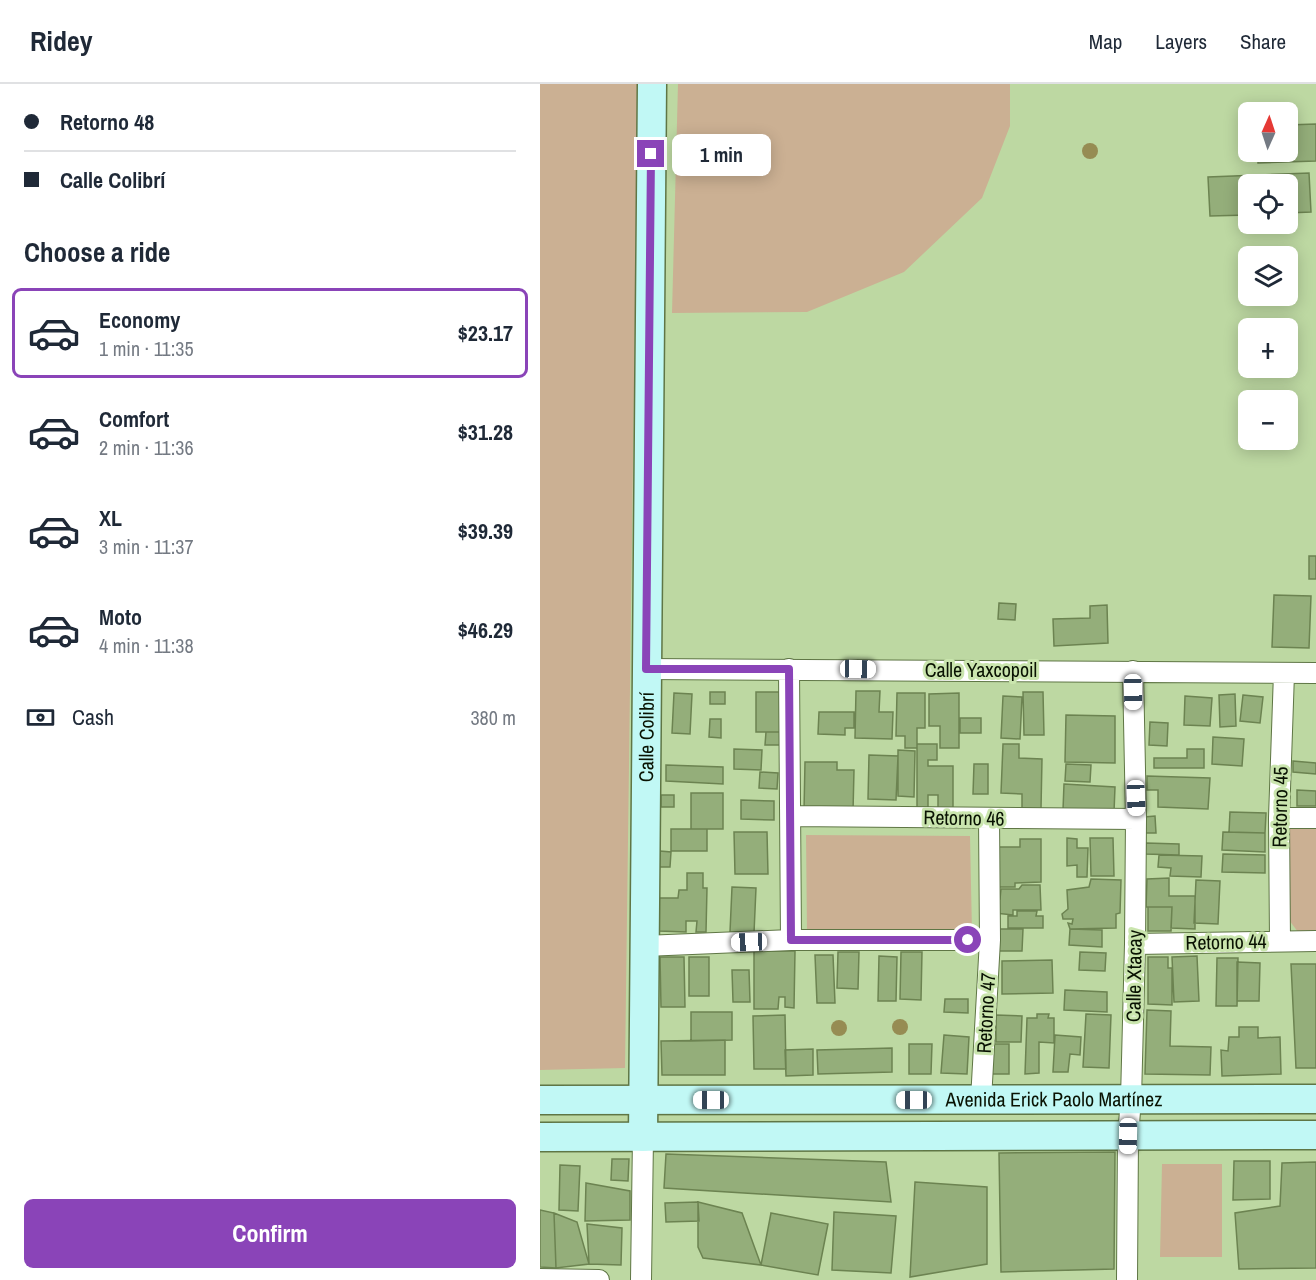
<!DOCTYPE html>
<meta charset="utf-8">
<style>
:root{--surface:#fff;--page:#f6f6f7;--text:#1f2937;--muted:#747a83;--line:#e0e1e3;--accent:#8a44b8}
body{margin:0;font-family:"Archivo Narrow",sans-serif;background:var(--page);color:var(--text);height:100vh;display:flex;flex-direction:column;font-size:22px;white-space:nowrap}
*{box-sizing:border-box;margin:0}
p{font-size:20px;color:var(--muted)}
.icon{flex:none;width:33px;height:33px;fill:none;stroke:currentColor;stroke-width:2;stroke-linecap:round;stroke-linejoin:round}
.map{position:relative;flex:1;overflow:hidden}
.drawer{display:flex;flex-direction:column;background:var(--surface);width:540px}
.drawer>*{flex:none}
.guide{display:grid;align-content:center;height:132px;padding:0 24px;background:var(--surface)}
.needle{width:39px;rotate:3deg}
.fabs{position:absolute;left:698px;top:18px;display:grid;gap:12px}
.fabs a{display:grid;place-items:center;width:60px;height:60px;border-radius:9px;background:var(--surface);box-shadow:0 3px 15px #0003;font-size:30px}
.end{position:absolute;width:27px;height:27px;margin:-14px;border:8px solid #8a44b8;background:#fff;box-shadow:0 0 0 3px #fff}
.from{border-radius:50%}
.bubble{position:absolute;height:42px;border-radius:9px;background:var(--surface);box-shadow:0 3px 15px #0003;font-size:20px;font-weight:800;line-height:42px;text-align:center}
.car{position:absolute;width:18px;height:36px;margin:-18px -9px;border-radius:8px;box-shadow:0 0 4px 2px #0007;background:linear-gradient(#fff 24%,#345 0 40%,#fff 0 76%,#345 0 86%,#fff 0)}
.guide b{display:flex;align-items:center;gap:21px;height:57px;font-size:22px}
.guide b+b{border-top:2px solid var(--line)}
.guide i{width:15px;height:15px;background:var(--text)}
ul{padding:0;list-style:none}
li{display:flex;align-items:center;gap:18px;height:90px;margin:0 12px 9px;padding:0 12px;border:3px solid transparent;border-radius:9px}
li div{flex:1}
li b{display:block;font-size:22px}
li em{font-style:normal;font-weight:800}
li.active{border-color:var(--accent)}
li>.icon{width:54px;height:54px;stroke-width:1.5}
h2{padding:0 24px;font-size:27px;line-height:72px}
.pay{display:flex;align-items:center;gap:15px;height:66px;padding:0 24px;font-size:22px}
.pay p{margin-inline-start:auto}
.primary-button{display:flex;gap:12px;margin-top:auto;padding:12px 24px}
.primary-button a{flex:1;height:69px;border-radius:9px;background:var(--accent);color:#fff;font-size:24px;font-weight:800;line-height:69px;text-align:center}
header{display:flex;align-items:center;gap:36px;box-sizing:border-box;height:84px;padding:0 30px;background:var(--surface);border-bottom:2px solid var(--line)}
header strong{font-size:28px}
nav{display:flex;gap:33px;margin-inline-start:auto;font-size:21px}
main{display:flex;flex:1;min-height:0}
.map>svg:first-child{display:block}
.green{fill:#cbb093}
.building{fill:#94ae7a;stroke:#6c8351;stroke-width:1.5}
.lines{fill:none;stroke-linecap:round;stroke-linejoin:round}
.street-casing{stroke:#5f7645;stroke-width:22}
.secondary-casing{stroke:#5f7645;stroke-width:31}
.street{stroke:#fff;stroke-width:20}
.secondary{stroke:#c1f8f5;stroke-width:28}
.tree{fill:#968c53}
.route{stroke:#8a44b8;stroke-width:8}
.labels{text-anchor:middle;stroke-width:6;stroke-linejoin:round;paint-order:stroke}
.street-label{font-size:20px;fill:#091202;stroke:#cae5ae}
</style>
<header>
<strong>Ridey</strong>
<nav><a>Map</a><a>Layers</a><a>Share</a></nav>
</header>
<main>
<section class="drawer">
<div class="guide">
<b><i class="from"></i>Retorno 48</b>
<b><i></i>Calle Colibrí</b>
</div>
<h2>Choose a ride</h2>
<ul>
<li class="active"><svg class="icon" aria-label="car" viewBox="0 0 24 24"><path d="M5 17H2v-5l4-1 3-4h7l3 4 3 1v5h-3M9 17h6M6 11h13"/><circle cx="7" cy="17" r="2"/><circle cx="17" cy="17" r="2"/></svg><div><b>Economy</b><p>1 min · 11:35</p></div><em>$23.17</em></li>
<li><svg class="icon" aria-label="car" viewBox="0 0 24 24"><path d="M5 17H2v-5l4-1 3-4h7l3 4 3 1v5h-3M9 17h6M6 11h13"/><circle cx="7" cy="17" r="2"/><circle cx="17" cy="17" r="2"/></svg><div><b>Comfort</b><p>2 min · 11:36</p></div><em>$31.28</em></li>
<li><svg class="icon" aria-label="car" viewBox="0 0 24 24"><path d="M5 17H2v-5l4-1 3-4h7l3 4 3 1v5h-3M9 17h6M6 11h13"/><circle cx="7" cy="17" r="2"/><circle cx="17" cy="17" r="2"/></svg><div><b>XL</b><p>3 min · 11:37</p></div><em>$39.39</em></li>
<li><svg class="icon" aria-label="car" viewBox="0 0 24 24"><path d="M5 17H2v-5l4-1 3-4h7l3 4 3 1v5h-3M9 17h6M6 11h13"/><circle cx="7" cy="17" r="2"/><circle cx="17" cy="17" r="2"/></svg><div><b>Moto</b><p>4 min · 11:38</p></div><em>$46.29</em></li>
</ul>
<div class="pay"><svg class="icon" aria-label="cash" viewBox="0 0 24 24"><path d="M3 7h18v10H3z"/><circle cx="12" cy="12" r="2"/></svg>Cash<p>380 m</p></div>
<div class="primary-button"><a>Confirm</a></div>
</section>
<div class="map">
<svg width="776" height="1196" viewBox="0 0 776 1196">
<rect width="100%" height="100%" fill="#bdd8a2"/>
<path class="green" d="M0,0H98L85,984L0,986Z
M138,0H470V42L442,114L364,188L267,228L132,229Z
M751,740H776V848H758L746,832L743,760Z
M266,751L430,752L432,849H267Z
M622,1080H682V1173H620Z"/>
<path class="building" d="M776,40V77L718,79V68H747V41Z
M769,89L771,128L747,129V100H708V131L670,132L668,93Z
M769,472H776V495H769Z
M734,511L771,512L769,564L732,563Z
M459,519L476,520L475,536L458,535Z
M567,521L568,559L514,562L513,535L550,534V522Z
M316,607H340L339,628H353L352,655L315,654Z
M170,608H185V620H170Z
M216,608H241V648H216Z
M483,608H503L504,651H484Z
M134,609L152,610L150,650L132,649Z
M357,609H385V644H377V664H365V652H356Z
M419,609V664H400V642H389V610Z
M695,610L696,642L680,643L679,611Z
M703,611L723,613L720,639L700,637Z
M463,612L482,613L480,655L461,654Z
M645,612L672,614L670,642L644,641Z
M279,628H314V644H305V651L278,650Z
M526,631L575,632V679L525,678Z
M420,634H441V649H420Z
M170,635H181V654L169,653Z
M610,638L628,639L627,662L609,661Z
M226,648H241V661H225Z
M673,653L704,655L702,682L672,680Z
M377,660H397V676H388V682H413V727L398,728V711H388V726H377Z
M463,660H479V674L502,675L501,725L482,724V710L461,709Z
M194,665L222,666L221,686L194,685Z
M647,665H664V684H614V674H647Z
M358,666L375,667L374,713L358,712Z
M329,671L358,672L356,716L328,715Z
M753,677L776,679V690L753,688Z
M265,678H297V686H314L313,728L264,727Z
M434,680H448V710H433Z
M526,680L551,681L550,698L525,697Z
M126,681L183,683V700L126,697Z
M220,688L238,689L237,705L219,704Z
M607,692L670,694L668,725L618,723V706H607Z
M524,700L575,703L574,728L523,726Z
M757,706L776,707V722H757Z
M151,709H183V745H151Z
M121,711H134V723H121Z
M201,716L234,717V736L201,735Z
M690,728L726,729L725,749L689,748Z
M615,732L616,749H605L604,733Z
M131,745H167V767H131Z
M194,748H227L228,790H195Z
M683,748L725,749V768L682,766Z
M527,754L537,755V764H548L547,793H537V781L527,782Z
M550,754H573L574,792H551Z
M480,755H501V798L475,799V803H455V763H480Z
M606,759L639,760V771L605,770Z
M120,767L131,768L130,783H119Z
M683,770L725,771V789L682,788Z
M619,771L662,772L661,793L630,792L631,784L618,783Z
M147,789H163V804H167L166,848H156L157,837H146V848L119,847V814H138L139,806H147Z
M629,794V812H655V845L631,844L632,823H606L607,795Z
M551,795L581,796L580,829L576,830V844L530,845L528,839L532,840L533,835H523L522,830L528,825L527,806L549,803Z
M656,796L680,797L678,840L654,839Z
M482,801H500L501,826H473V831L455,829V815H460L461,805H479Z
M192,803L216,804L214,849L190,848Z
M608,823H632L631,847H608Z
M477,827H497L496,832H503V844H468V832H477Z
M454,845H483L482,867H454Z
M530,845L562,846V863L529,861Z
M214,867H255L254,924L245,923V913H239L238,925H214Z
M298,868H319L318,905L297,904Z
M361,868H382L381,916L360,915Z
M540,868L566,869L565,887L539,886Z
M275,871H293L295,919H277Z
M339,872L357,873L356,917H338Z
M657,872L659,917L634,918L632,873Z
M120,873H144L145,923H121Z
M149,873H169V912H149Z
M608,873H628V884H632V921L608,920Z
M677,874H698L697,922H676Z
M512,876L513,909L462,910V877Z
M697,878L720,879L719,917H697Z
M751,880H776V984H756Z
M192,886H209L210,918H193Z
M525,906L567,908V928L524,926Z
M405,915H428V929L404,928Z
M607,926L631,927L630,962L671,963L670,991L605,990Z
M151,928H192V956L151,957Z
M497,930H509L508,934H514V959L499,958V989L485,990L487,934H497Z
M546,930L571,931L569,984L543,983Z
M245,931L246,985H214L213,932Z
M456,931L482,932L481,958H456Z
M699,943H718V954L740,953L741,990L682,992L681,966L688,967L689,953H699Z
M404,951L429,953L427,990L401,989Z
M515,951L541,953L540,971L530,970L528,988H513Z
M185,956V991H122L121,957Z
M369,960H392L391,990H369Z
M452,960H469V990H452Z
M352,964V988L278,990L277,966Z
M273,965V991L246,992L245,966Z
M575,1068L574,1185L461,1188L459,1069Z
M126,1070L346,1078L351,1118L124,1104Z
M72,1075H89L88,1097L71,1096Z
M694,1077H730V1115L693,1116Z
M776,1078V1184L699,1185L695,1129L740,1122L742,1079Z
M20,1081L40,1082L38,1127L19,1126Z
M375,1098L447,1103V1180L370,1193Z
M46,1099L90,1107V1136L45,1137Z
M158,1118L159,1137L126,1138L125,1119Z
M158,1118L202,1129L221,1181L163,1174L158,1163Z
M0,1126L14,1129L16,1184L0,1183Z
M294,1128L356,1132L351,1189L292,1186Z
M14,1129L37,1138L49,1180L16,1184Z
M231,1129L288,1140L278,1191L221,1181Z
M47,1140L82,1144L81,1181L49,1180Z"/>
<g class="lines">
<g class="street-casing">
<path id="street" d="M106,585L776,589
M249,585L251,856
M251,732L596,735
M739,734H776
M740,857L739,734L744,589
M595,860L776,857
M104,862L251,856H450
M441,1016L450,856L449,734
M0,1195L59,1196
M101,1196L103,1053
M587,1196L588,1052L591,1015L595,860L596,735L593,587"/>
</g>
<g class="secondary-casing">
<g id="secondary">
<path id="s1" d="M0,1016L776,1015"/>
<path d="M0,1053L776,1051"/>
<path id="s2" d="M103,1053L112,0"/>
</g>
</g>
<use href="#street" class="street"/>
<use href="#secondary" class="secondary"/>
</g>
<g class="tree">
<circle cx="550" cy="67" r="8"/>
<circle cx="360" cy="943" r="8"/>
<circle cx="299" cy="944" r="8"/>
</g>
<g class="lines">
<path class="route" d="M111,70L106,585H249L251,856H428"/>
</g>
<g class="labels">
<g class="street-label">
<text x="441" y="593">Calle Yaxcopoil</text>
<text dy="7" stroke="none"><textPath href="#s2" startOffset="400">Calle Colibrí</textPath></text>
<text transform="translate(740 723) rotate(-89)" y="7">Retorno 45</text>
<text transform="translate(424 734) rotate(1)" y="7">Retorno 46</text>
<text transform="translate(686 858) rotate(-1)" y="7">Retorno 44</text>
<text transform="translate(594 892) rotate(-89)" y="7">Calle Xtacay</text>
<text transform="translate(446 929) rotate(-87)" y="7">Retorno 47</text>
<text dy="7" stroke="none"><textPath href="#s1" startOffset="514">Avenida Erick Paolo Martínez</textPath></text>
</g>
</g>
</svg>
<div class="fabs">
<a><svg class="needle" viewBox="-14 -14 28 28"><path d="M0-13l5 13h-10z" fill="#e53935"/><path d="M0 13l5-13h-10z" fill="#747a83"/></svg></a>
<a><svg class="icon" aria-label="locate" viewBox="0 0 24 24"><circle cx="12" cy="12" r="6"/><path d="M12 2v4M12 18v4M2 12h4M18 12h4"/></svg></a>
<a><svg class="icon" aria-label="layers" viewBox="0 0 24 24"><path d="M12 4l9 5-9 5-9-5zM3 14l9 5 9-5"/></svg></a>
<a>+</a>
<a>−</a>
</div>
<i class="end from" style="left:428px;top:856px"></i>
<i class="end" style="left:111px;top:70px"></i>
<div class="bubble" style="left:132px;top:50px;width:99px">1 min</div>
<i class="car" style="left:318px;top:585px;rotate:91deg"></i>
<i class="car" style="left:593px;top:608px;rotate:179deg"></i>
<i class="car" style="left:596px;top:714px;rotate:178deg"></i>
<i class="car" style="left:209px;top:858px;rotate:268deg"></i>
<i class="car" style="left:171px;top:1016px;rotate:270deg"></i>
<i class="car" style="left:374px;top:1016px;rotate:270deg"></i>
<i class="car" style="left:588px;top:1052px;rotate:181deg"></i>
</div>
</main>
